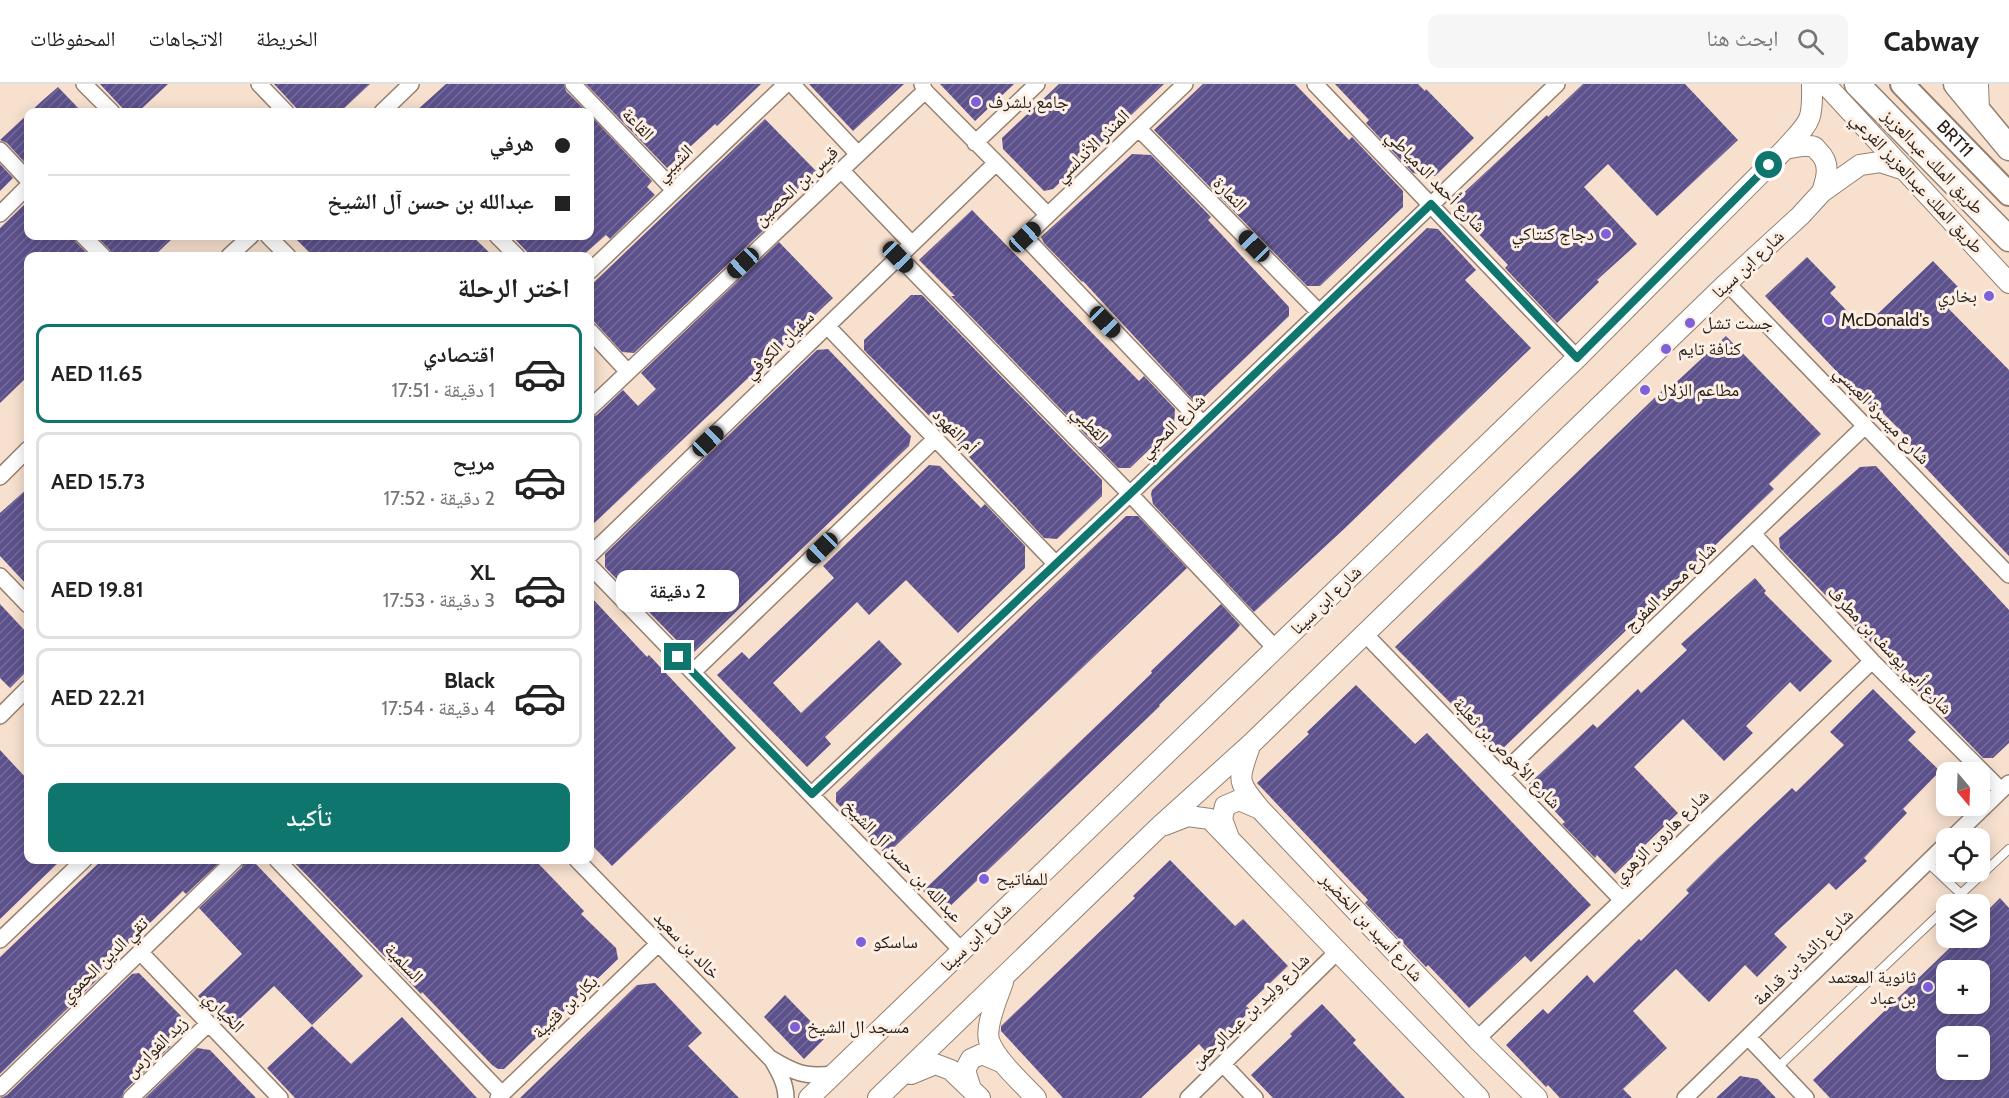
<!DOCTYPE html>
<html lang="ar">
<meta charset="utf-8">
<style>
:root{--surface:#fff;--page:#f6f6f6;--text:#222;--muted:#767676;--line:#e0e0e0;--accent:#0f766e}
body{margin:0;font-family:Cabin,"Noto Naskh Arabic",sans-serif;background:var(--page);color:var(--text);direction:rtl;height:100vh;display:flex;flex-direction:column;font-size:22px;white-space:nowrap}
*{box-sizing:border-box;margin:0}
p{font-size:20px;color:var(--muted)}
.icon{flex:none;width:33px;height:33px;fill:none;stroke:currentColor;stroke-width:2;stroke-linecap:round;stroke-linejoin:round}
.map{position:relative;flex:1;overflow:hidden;direction:ltr}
.drawer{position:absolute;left:24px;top:168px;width:570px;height:612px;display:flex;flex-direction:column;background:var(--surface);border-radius:12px;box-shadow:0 3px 15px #0003;direction:rtl}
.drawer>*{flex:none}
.top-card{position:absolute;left:24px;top:24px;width:570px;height:132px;border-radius:12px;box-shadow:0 3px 15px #0003;direction:rtl;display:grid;align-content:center;height:132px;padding:0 24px;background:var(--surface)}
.needle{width:39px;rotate:161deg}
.fabs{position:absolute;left:1936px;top:678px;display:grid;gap:12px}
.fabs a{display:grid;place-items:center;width:54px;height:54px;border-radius:12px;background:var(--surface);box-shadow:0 3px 15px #0003;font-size:30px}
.end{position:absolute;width:27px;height:27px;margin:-14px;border:8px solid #0f766e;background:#fff;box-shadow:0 0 0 3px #fff}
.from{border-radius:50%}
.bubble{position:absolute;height:42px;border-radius:12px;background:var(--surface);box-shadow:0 3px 15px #0003;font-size:20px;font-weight:600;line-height:42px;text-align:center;direction:rtl}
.car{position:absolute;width:18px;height:36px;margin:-18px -9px;border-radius:8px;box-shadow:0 0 4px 2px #0007;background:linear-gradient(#222 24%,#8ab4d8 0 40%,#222 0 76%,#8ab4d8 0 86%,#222 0)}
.top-card b{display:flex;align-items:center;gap:21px;height:57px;font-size:22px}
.top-card b+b{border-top:2px solid var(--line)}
.top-card i{width:15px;height:15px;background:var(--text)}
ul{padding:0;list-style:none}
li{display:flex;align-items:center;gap:18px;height:99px;margin:0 12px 9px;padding:0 12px;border:3px solid var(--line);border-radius:12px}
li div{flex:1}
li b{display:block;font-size:22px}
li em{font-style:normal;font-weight:600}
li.selected{border-color:var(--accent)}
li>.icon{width:54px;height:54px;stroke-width:1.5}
h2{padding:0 24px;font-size:27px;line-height:72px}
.button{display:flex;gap:12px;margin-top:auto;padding:12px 24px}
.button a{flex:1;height:69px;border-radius:12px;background:var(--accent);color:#fff;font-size:24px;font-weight:600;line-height:69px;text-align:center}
header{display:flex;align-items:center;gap:36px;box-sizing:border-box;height:84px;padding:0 30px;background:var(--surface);border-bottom:2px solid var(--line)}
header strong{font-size:28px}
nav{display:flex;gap:33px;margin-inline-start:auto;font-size:21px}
.search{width:420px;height:54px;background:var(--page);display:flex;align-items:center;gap:15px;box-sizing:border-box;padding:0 21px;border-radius:12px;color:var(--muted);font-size:22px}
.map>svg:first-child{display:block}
.building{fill:url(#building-hatch);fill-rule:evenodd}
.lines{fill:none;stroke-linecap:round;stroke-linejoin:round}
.service-casing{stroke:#958070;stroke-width:10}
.minor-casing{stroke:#958070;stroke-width:18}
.tertiary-casing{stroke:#958070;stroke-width:22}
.secondary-casing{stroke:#958070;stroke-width:26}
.primary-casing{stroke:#958070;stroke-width:27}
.service{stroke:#fff;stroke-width:8}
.minor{stroke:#fff;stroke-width:15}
.tertiary{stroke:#fff;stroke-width:20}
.secondary{stroke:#fff;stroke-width:22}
.primary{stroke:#fff;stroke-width:24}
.route{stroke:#0f766e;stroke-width:8}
.poi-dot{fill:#7f60db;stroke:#fdefe4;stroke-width:2}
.labels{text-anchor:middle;stroke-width:6;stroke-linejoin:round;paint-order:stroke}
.poi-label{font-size:18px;fill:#28201a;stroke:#fdefe4;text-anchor:start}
.street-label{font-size:18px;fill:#28201a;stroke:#fdefe4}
</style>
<header>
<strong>Cabway</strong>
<div class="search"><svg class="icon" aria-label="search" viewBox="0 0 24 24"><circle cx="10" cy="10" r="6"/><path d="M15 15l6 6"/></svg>ابحث هنا</div>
<nav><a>الخريطة</a><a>الاتجاهات</a><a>المحفوظات</a></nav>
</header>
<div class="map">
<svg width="2009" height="1014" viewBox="0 0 2009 1014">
<defs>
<pattern id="building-hatch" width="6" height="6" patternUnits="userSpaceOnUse" patternTransform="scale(1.5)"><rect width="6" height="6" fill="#5d518d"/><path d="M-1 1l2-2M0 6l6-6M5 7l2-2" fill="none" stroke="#756c98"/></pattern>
</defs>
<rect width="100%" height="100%" fill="#f7e0ce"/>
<path class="building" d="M100,0H168L138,28H126Z
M274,0H370L340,28H300Z
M446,0H564L566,7L587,28H415Z
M586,0H761L717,42L715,40L667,84Z
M809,0H904L853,47Z
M940,0H1014L975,37Z
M1059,0H1164L1053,105L1044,107L1003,65L1002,54Z
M1203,0H1295L1349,56L1352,53L1403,107V123L1320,202H1307L1154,46Z
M1335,0H1418L1425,7L1426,5L1474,54L1435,92L1413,89L1366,39L1369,36Z
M1583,0H1685L1738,56L1657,132L1608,80L1584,103L1637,160L1597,196L1599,198L1557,239L1505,184L1508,181L1457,127V115L1547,31L1548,33Z
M58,3L82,28H30L43,16Z
M28,30V79L27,81L7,59L0,56Z
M590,31L652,97L647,103L655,111L610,155L606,151L582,172H531L512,152H590Z
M765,35L816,87L762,140L766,144L634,269L622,268L590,233V202Z
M1132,70L1151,71L1211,133L1208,136L1289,223V232L1201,316H1193L1083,197L1082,198L1044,159L1041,153Z
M0,80L13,94L0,107Z
M28,117V152H74L76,158L90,172H28V292L0,319V144Z
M972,126L1134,292L1139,297L1144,292L1175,325L1174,342L1130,384H1118L951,212H955L919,176Z
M1427,144L1438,145L1476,186L1465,196L1531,264L1344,445L1254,528L1153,420L1151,410L1152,406Z
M96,152H175L154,172H112L110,166Z
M293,152H472L493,172H313Z
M779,158L833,214L590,443V333L597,331L623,306L638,322L656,305L641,289Z
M1807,173L1836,203L1830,209L1863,244L1933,177L1959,204L1943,219L2009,286V472L1922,380L1924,377L1902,355L1906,352L1877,323L1874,326L1860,312L1765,212Z
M911,211H922L1102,396V412L1057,455L1044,454L959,362L864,266V256Z
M1726,252L1821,350L1769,400L1774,405L1499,668L1395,563L1668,301L1670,304Z
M828,265L911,352L909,362L691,571L605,483V470L817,266Z
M929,381L940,382L981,424L985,420L1025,462V484L958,549L906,496L869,531L857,518L773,599L801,629L879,556L902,580L825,653L831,660L807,683L717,591L742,568L749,575L834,494L823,482Z
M1876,382L2009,526V659L1993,674H1983L1780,464L1779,454L1860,383Z
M28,404V502L0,472V429Z
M1126,432H1138L1187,484L886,771L836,718V709Z
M1755,494L1766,507L1764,509L1832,577L1800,608L1790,598L1746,642L1753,649L1724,677L1683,635L1634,683L1678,729L1615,790L1597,771L1595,774L1562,740L1565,738L1529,700L1593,640L1597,644L1638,605L1641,609L1687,566L1681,560Z
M590,512L647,573L649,571L736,664L612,782L590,759Z
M0,520L28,550V586L10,604L0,594Z
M1221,520L1240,541L1236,546L1159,621L1160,622L944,828L923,807L1152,589L1151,587Z
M1356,601L1415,660L1427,649L1591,821L1531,878L1525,872L1469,924L1428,881L1426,883L1365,819L1368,816L1257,699L1309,650L1307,648Z
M1873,605L1916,648L1908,656L1940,687L1903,725L1907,729L1864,774L1867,777L1836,806L1829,799L1774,850L1787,863L1757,893L1745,881L1709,918L1676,885L1633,927L1667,964L1623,1005L1632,1014H1560L1548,1001L1546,1003L1506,961L1543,925L1548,930L1587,891L1594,899L1639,855L1641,857L1689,809L1686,806L1716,776L1792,704L1796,708L1844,661L1830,648Z
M0,666L28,696V776H61L0,835Z
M102,776H222L186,810L183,807L93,894L100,893L0,990V873Z
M244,776H252L363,892L312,941L274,902L230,944L198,912L242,870L199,824L242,783Z
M292,776H535L584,827L581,830L616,864L618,875L504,985H498L492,981L422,908L421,910Z
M1170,776L1235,842L1243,835L1288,882L1246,922L1251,926L1207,969L1199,960L1141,1014H1063L1001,947V942L1135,814L1133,812Z
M2000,814L2009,824V1014H1830L1813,996L1960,854H1980V834ZM1947,886H1980V920H1947ZM1947,952H1980V986H1947Z
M139,889L181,932L180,944L163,961L171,962L124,1007L122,1014H0L7,1011L132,890Z
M655,899L702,949L688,962L739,1014H520L637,901Z
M785,911L826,953L804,975L764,933Z
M1322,920L1356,956L1353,959L1405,1014H1273L1251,991L1292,952L1290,950Z
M402,933L477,1014H295L267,984L312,942L351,980Z
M197,964L210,966L256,1014H145Z
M1740,992L1758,995L1776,1014H1716Z"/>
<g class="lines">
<g class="service-casing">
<path id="service" d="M1927,778L1961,810
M1950,820L2009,765
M1777,984L1947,823"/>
</g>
<g class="minor-casing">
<path id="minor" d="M84,0L112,28
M259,0L286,28
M573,0L674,106
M792,0L858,70
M922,0L925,7L1048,131
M1185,0L1025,153L1202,339
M1315,0L1577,274
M382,28L411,0
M1139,45L1319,228
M975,59L1037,0
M0,66L28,96
M841,86L912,160
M0,130L28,102
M83,152L103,172
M268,152L288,172
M497,152L517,172
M229,172L251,152
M899,173L1130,410L1276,565
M590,187L786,0
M1727,199L2009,491
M827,242L1055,479
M590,247L628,288
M590,324L925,7
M0,393L28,365
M1753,450L1872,577L2001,706
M590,471L995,80
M590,482L962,867
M0,492L28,521
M1365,550L1622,816
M693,588L935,355
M0,632L28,604
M1501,691L1865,342
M812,710L1130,410L1557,0
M1952,754L2009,699
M277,776L502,1010
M577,776L770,974C793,988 807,995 835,989
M0,856L84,776
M141,869L280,1014
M1748,953L1806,1014
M1477,955L1872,577
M772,976C779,988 786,1000 786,1014
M1223,980L1255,1014
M0,1004L235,776
M131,1014L208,940
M498,1014L658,860
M1188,1014L1338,867
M1685,1014L1947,759"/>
</g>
<g class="tertiary-casing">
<path id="tertiary" d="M1825,0L2009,199
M1978,0L1979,27
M1785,65C1792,64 1802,61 1809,62C1814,62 1815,63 1818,67C1831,79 1827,93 1822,108
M1249,665C1237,697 1238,698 1260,725L1477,955L1537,1014
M1165,741L1188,732L1210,735L1479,1014
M1229,754L1222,735L1225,722L1239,716L1260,725
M1003,898C998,913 985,941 989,956C995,975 1023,1000 1036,1014
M911,990L935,980L951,986L980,1014
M971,1005L965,986L971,975L982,970L1003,979
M809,1014L1577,274L1785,65C1810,37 1813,39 1812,0
M878,1014L1160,742L1252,659L1727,199L1800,132L1822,108L1860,81L1880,78L1905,86"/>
</g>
<g class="secondary-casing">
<g id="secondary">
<path id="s1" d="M1902,0L2009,110"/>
</g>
</g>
<g class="primary-casing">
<path id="primary" d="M1857,0L2009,155
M1956,0L2009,64"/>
</g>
<use href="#service" class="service"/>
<use href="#minor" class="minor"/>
<use href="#tertiary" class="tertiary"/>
<use href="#secondary" class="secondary"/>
<use href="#primary" class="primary"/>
</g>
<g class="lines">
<path class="route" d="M678,573L812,710L1130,410L1431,120L1577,274L1769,81"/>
</g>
<g class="poi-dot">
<circle cx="976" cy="18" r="6"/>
<circle cx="1606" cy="150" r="6"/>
<circle cx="1989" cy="212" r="6"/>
<circle cx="1829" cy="236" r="6"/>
<circle cx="1690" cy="239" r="6"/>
<circle cx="1666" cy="265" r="6"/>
<circle cx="1645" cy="306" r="6"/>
<circle cx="984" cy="795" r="6"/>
<circle cx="861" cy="858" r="6"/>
<circle cx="1928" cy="903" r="6"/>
<circle cx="795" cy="943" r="6"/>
</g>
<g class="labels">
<g class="poi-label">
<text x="988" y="24">جامع بلشرف</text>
<text x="1594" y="156" text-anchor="end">دجاج كنتاكي</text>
<text x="1977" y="218" text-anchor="end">بخاري</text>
<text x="1841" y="242">McDonald's</text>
<text x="1702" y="245">جست تشل</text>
<text x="1678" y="271">كنافة تايم</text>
<text x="1657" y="312">مطاعم الزلال</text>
<text x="996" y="801">للمفاتيح</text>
<text x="873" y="864">ساسكو</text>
<text x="1916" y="899" text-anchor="end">ثانوية المعتمد<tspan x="1916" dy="21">بن عباد</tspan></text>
<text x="807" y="949">مسجد ال الشيخ</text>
</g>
<g class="street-label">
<text transform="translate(638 40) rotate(46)" y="6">القاعة</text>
<text dy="6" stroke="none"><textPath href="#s1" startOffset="76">BRT11</textPath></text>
<text transform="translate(1092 62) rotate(-44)" y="6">المنذر الأندلسي</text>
<text transform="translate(1933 78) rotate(46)" y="6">طريق الملك عبدالعزيز</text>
<text transform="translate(674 79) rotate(-44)" y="6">الشيبي</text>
<text transform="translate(1436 97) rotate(46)" y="6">شارع أحمد الدمياطي</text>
<text transform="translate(1917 99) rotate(47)" y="6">طريق الملك عبدالعزيز الفرعي</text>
<text transform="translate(796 102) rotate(-43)" y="6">قيس بن الحصين</text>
<text transform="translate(1230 110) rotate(46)" y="6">النمارة</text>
<text transform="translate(1748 180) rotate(-43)" y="6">شارع ابن سينا</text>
<text transform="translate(779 261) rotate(-44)" y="6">سفيان الكوفي</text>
<text transform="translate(1882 331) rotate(46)" y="6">شارع ميسرة العبسي</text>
<text transform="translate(1090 341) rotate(46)" y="6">القطبي</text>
<text transform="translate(1172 342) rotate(-44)" y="6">شارع المحبي</text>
<text transform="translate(955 347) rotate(46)" y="6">أم الفهود</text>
<text transform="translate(1670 503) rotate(-44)" y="6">شارع محمد المفرج</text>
<text transform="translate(1326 516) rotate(-44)" y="6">شارع ابن سينا</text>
<text transform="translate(1890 566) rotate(46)" y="6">شارع أبي يوسف بن مطرف</text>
<text transform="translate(1507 669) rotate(46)" y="6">شارع الأحوص بن ثعلبة</text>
<text transform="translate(1661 752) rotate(-44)" y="6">شارع هارون الزهري</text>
<text transform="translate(903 777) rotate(46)" y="6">عبدالله بن حسن آل الشيخ</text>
<text transform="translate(1372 843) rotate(47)" y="6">شارع أسيد بن الخضير</text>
<text transform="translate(976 853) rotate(-44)" y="6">شارع ابن سينا</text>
<text transform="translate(687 861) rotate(46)" y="6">خالد بن سعيد</text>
<text transform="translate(1803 873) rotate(-44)" y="6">شارع زائدة بن قدامة</text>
<text transform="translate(104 876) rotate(-44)" y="6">تقي الدين الحموي</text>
<text transform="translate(404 879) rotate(46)" y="6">السلمية</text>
<text transform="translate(565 923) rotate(-44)" y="6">بكار بن قتيبة</text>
<text transform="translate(1250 927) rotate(-44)" y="6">شارع وليد بن عبدالرحمن</text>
<text transform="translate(224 928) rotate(46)" y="6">الخياري</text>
<text transform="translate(156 963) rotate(-44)" y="6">زيد الفوارس</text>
</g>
</g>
</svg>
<div class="fabs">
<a><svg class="needle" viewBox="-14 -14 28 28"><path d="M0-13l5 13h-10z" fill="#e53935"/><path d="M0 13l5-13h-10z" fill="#767676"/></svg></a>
<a><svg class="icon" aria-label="locate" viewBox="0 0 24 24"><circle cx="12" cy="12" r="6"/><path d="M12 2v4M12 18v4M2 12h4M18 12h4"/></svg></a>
<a><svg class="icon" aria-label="layers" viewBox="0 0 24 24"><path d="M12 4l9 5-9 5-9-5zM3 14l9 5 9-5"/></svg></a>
<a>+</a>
<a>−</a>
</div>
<i class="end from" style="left:1769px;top:81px"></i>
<i class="end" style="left:678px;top:573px"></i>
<div class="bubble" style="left:616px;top:486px;width:123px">2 دقيقة</div>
<i class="car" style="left:1025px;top:153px;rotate:47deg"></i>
<i class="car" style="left:1254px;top:162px;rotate:316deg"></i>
<i class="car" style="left:898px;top:173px;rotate:136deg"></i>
<i class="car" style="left:743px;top:179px;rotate:227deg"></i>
<i class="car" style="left:1105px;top:238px;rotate:136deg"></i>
<i class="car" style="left:708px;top:357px;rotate:46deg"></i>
<i class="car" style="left:822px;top:464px;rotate:226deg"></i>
<div class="top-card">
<b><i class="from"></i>هرفي</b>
<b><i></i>عبدالله بن حسن آل الشيخ</b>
</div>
<section class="drawer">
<h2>اختر الرحلة</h2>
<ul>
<li class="selected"><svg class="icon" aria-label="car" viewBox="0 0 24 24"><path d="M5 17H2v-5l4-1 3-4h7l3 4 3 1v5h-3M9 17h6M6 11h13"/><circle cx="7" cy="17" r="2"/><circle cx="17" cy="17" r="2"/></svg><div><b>اقتصادي</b><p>1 دقيقة · 17:51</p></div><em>AED 11.65</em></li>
<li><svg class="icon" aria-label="car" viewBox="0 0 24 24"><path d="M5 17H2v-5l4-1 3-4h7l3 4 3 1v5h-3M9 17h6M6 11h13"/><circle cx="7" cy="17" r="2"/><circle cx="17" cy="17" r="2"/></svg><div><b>مريح</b><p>2 دقيقة · 17:52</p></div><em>AED 15.73</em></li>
<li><svg class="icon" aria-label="car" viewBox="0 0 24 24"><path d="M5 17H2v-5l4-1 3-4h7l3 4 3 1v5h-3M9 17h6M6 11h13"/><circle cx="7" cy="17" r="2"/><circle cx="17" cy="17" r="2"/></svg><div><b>XL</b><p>3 دقيقة · 17:53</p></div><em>AED 19.81</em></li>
<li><svg class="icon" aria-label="car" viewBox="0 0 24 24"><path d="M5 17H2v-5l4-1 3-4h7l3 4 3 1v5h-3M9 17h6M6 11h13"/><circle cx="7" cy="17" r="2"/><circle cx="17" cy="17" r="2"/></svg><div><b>Black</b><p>4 دقيقة · 17:54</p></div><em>AED 22.21</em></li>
</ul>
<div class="button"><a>تأكيد</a></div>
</section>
</div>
